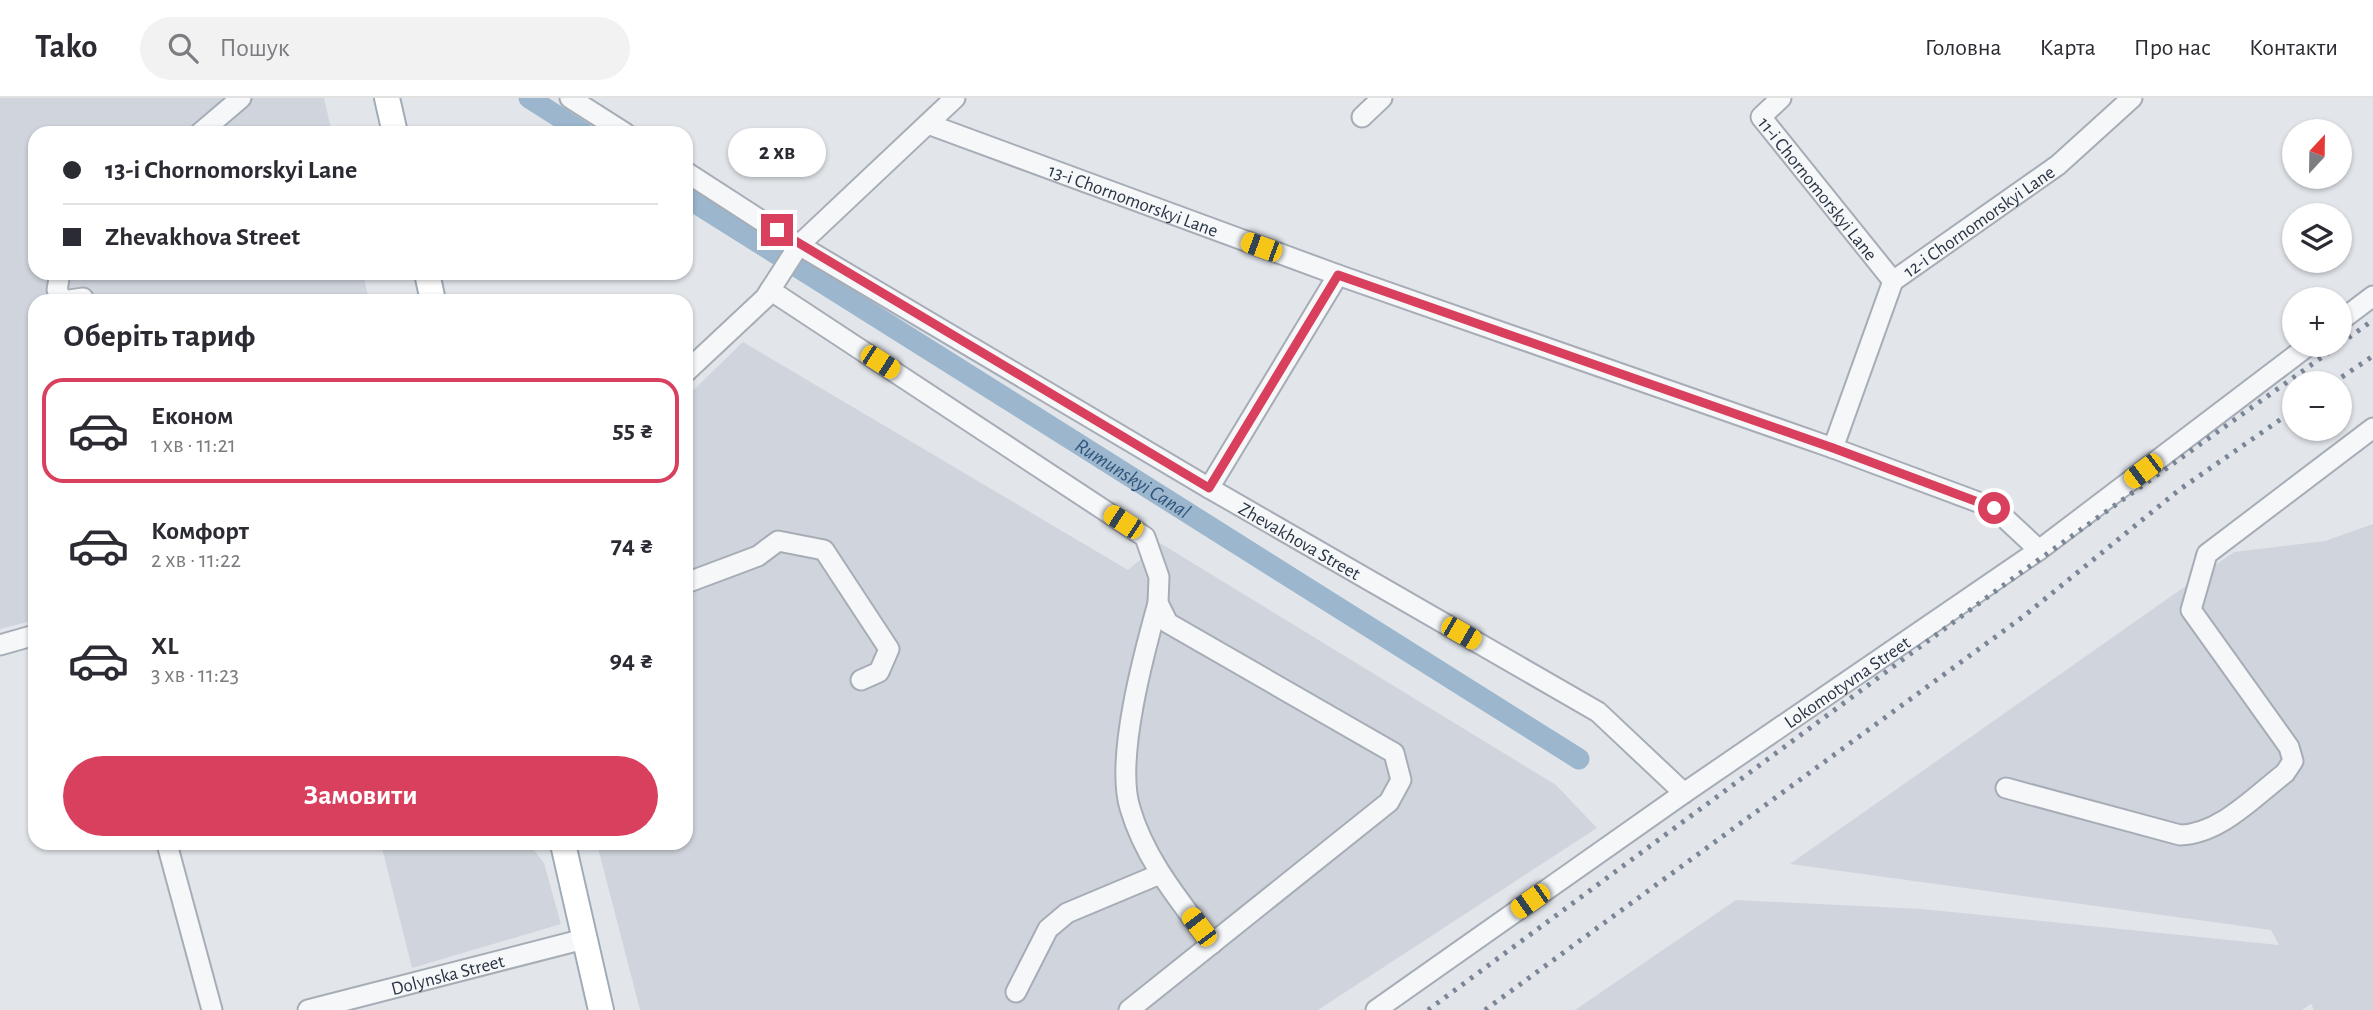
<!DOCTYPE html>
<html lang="uk">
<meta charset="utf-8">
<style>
:root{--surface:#fff;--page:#f2f2f3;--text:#2b2b33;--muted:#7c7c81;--line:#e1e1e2;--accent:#d8405d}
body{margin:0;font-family:"Alegreya Sans",sans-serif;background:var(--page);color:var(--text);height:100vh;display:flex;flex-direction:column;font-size:26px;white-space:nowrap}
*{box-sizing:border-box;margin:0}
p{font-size:23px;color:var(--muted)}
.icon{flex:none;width:38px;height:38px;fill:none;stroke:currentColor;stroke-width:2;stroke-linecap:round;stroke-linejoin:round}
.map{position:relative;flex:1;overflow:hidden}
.details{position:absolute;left:28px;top:196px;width:665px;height:556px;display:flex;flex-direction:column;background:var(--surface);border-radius:21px;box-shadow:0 2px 5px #0004}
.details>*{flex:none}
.guide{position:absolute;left:28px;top:28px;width:665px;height:154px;border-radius:21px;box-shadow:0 2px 5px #0004;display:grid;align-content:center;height:154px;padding:0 35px;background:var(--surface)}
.needle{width:46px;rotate:22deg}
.buttons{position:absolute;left:2282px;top:21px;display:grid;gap:14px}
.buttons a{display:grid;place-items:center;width:70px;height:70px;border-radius:50%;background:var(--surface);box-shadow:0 2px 5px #0004;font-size:35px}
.end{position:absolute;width:32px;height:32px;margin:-16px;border:9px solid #d8405d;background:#fff;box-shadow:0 0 0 4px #fff}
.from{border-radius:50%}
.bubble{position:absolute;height:49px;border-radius:24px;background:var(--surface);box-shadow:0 2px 5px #0004;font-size:23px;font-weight:700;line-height:49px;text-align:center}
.car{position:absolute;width:21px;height:42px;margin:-21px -10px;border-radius:9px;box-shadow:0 0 5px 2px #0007;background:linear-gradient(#f5c518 24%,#345 0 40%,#f5c518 0 76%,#345 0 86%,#f5c518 0)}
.guide b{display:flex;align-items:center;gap:24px;height:66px;font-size:26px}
.guide b+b{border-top:2px solid var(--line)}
.guide i{width:18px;height:18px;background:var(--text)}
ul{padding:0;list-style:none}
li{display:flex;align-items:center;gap:21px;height:105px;margin:0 14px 10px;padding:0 21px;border:4px solid transparent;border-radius:21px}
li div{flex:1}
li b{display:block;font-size:26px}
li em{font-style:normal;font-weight:700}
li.active{border-color:var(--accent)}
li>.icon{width:63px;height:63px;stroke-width:1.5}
h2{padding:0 35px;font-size:32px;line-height:84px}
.action{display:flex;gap:14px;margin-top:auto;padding:14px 35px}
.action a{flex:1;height:80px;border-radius:42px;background:var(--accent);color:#fff;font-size:28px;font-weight:700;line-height:80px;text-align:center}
header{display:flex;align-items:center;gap:42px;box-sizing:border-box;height:98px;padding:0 35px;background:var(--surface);border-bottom:2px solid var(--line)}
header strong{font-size:33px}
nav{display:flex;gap:38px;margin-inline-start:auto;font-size:24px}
.search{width:490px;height:63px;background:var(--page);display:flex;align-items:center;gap:18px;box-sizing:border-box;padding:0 24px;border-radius:38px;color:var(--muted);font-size:26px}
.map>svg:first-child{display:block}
.built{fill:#d0d5dd}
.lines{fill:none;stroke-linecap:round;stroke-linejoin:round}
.canal{stroke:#9bb6cd;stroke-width:21}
.minor-casing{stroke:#a7adb6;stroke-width:23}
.major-casing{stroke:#a0abb8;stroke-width:28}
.minor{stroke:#f5f7f9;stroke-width:19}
.major{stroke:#fff;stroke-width:24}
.rail{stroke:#7a8696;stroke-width:5;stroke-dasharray:3.5 7;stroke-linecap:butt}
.route{stroke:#d8405d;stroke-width:9}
.labels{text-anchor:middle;stroke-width:5;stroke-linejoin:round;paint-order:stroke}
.street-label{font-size:19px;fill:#293445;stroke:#f2f5f8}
.water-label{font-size:21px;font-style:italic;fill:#30557c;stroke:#f2f5f8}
</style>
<header>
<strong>Tako</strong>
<div class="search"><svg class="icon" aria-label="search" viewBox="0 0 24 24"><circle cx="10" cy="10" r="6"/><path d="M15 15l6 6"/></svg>Пошук</div>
<nav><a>Головна</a><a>Карта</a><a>Про нас</a><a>Контакти</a></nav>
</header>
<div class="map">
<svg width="2373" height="912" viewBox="0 0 2373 912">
<rect width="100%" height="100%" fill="#e2e6eb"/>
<path class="built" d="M0,0H324L332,35H35V175H363L369,203H35V522L0,531Z
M743,244L1128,472L1160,445L1556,687L1597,730L1318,912H640L597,746H686V299Z
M2373,426V912H2314L2311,906L2302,912H1575L1736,802L1922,811L2279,847L2271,832L1790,766L2234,454L2325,443Z
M381,746H529L544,765L561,826L412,870Z"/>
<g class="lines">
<g class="canal">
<path d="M529,0L584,35"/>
<path id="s1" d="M686,99L1579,661"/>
</g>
<g class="minor-casing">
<g id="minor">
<path d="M570,0L625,35"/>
<path id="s2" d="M1781,0L1761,19L1893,183"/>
<path d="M1362,19L1382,0"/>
<path id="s3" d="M928,26L1338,177L1833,350L1994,410L2039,452"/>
<path d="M200,35L241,0"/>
<path id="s4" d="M686,74L799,147L1209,390L1598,614L1684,695"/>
<path d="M60,175L57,192L63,203L83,200"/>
<path d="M770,192L1145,439L1159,479L1158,505L1168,525L1394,655L1401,682L1389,704L1129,912"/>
<path d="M2340,223L2373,198"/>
<path d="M686,274L765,200L799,147L955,0"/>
<path id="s5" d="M1833,350L1893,183L2058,67L2132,0"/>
<path d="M1209,390L1338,177"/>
<path d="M686,485L758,458L778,443L824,452L889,551L879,574L861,582"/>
<path d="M1158,505C1144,555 1115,661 1130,710C1145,762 1180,803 1212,846"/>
<path d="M0,547L35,537"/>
<path d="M2006,690L2180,737C2220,736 2254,699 2285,675L2293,663L2289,649L2191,512L2207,456L2373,330"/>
<path d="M167,746L212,912"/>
<path d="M1016,894L1048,831L1067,815L1160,776"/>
<path id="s6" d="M308,912L584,841"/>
<path id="s7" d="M1376,912L1684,695L2039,452L2309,247"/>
</g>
</g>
<g class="major-casing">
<path id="major" d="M387,0L395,35
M427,175L433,203
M563,746L601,912"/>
</g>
<use href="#minor" class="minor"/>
<use href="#major" class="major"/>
<path class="rail" d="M2340,246L2373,222
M2333,285L2373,258
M1428,912L2016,478L2339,247
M1485,912L2024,518L2179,392L2294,312"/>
</g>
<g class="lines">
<path class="route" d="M777,132L1209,390L1338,177L1833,350L1994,410"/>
</g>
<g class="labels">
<g class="street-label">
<text dy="7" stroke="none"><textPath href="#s2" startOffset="119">11-i Chornomorskyi Lane</textPath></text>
<text dy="7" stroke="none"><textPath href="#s3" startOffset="219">13-i Chornomorskyi Lane</textPath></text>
<text dy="7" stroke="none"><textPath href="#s5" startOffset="282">12-i Chornomorskyi Lane</textPath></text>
<text dy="7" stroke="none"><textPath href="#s4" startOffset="716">Zhevakhova Street</textPath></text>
<text dy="7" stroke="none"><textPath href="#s7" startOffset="574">Lokomotyvna Street</textPath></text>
<text dy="7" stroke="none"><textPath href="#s6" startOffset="144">Dolynska Street</textPath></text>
</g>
<g class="water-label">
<text dy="7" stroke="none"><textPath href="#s1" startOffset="528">Rumunskyi Canal</textPath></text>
</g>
</g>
</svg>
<div class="buttons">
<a><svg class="needle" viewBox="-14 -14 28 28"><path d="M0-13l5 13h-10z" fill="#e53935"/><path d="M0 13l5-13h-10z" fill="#7c7c81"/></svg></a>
<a><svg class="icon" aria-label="layers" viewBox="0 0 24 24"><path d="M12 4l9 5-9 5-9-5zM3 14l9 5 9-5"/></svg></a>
<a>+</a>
<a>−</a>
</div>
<i class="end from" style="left:1994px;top:410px"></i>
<i class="end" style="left:777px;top:132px"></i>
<div class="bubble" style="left:728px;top:30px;width:98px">2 хв</div>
<i class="car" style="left:1261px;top:149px;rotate:290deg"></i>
<i class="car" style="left:880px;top:264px;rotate:123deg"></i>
<i class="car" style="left:2143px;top:373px;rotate:233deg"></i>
<i class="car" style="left:1123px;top:424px;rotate:303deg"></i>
<i class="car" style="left:1461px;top:535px;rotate:120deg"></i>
<i class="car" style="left:1530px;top:803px;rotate:235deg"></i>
<i class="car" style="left:1199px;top:829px;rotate:323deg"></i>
<div class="guide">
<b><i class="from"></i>13-i Chornomorskyi Lane</b>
<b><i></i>Zhevakhova Street</b>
</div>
<section class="details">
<h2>Оберіть тариф</h2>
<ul>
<li class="active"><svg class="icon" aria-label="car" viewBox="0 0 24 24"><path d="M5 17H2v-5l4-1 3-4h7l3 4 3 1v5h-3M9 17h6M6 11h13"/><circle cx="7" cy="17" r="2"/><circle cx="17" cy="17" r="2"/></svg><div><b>Економ</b><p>1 хв · 11:21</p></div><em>55 ₴</em></li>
<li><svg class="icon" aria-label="car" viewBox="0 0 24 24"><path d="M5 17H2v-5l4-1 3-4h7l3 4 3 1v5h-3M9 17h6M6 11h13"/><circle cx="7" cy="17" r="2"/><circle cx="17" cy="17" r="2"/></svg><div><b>Комфорт</b><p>2 хв · 11:22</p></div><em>74 ₴</em></li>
<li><svg class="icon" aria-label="car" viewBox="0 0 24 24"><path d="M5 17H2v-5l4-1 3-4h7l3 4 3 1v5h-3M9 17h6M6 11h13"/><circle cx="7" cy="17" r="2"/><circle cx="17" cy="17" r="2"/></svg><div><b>XL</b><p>3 хв · 11:23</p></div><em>94 ₴</em></li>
</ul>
<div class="action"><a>Замовити</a></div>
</section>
</div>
